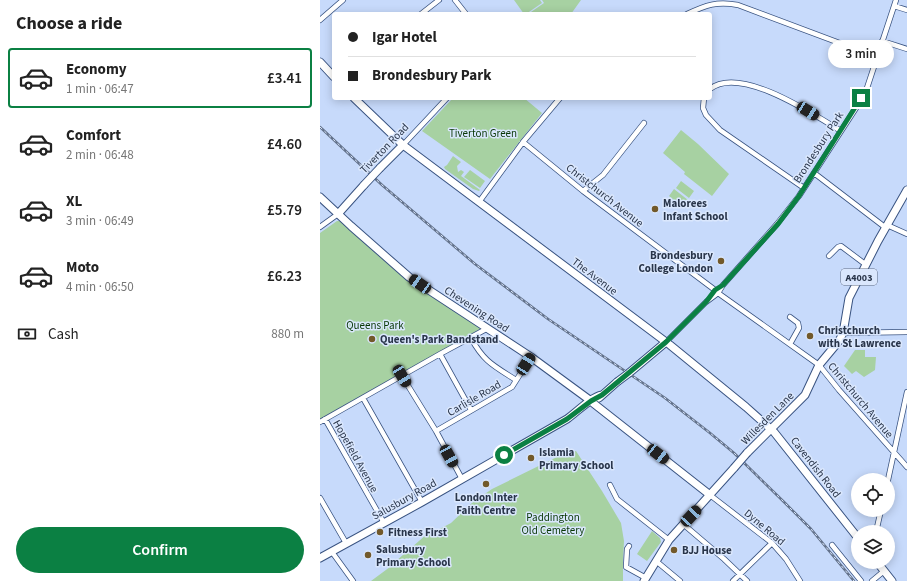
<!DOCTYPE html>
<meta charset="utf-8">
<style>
:root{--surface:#fff;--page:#f6f6f6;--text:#222;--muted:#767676;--line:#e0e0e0;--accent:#0b8043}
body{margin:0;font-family:"Source Sans 3",sans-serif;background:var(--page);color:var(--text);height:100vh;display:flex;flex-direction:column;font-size:15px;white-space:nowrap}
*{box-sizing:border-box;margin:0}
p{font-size:13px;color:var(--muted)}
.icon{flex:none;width:22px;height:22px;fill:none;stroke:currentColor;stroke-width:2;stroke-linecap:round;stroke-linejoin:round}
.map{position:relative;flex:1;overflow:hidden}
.panel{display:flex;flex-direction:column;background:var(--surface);width:320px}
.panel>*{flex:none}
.top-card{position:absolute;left:12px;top:12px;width:380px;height:88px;border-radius:4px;box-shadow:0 2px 10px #0003;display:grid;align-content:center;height:88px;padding:0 16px;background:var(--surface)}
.controls{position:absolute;left:531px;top:473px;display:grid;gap:8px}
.controls a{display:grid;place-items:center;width:44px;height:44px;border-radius:50%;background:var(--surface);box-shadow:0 2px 10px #0003;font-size:20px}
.end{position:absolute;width:18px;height:18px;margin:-9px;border:5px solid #0b8043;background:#fff;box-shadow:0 0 0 2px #fff}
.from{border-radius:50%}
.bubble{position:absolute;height:28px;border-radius:14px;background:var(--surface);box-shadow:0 2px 10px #0003;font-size:13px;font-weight:600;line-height:28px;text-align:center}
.car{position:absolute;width:12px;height:24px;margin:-12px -6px;border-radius:5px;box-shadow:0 0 3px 1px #0007;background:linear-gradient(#222 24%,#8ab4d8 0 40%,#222 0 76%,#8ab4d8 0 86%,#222 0)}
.top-card b{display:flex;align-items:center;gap:14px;height:38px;font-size:15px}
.top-card b+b{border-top:1px solid var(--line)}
.top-card i{width:10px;height:10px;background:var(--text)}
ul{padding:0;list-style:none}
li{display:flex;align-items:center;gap:12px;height:60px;margin:0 8px 6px;padding:0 8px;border:2px solid transparent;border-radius:4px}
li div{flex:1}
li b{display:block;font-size:15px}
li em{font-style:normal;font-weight:600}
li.active{border-color:var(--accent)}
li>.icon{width:36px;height:36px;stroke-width:1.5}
h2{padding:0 16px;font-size:18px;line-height:48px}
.pay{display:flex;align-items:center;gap:10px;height:44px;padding:0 16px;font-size:15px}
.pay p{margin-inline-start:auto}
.primary-button{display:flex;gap:8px;margin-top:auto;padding:8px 16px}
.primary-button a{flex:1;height:46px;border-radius:24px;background:var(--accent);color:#fff;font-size:16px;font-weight:600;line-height:46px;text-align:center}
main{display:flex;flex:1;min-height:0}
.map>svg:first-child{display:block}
.green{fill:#a7d1a2}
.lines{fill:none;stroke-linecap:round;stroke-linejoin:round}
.street-casing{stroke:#395381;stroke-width:6}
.secondary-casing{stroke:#395381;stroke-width:9}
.primary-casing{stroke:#395381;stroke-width:9}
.street{stroke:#fff;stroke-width:4.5}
.secondary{stroke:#fff;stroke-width:7}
.primary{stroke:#fff;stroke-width:7}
.rail-casing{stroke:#63728b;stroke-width:2.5}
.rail{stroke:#dae7fd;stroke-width:1;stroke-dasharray:3;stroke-linecap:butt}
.secondary-bridge-casing{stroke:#395381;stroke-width:9;stroke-linecap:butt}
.primary-bridge-casing{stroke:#395381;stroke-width:9;stroke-linecap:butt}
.secondary-bridge{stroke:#fff;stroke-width:7}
.primary-bridge{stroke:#fff;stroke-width:7}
.route{stroke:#0b8043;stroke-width:5}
.poi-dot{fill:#72592a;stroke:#dae7fd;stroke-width:1.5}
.labels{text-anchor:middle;stroke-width:3;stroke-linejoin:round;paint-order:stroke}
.shield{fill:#dae7fd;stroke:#5e6a80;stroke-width:1}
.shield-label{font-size:10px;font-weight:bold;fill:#29354a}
.park-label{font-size:11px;fill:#083704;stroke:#dae7fd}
.street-label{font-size:11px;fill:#29354a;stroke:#dae7fd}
.poi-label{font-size:11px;font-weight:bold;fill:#29354a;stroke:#dae7fd;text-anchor:start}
</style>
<main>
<section class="panel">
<h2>Choose a ride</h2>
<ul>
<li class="active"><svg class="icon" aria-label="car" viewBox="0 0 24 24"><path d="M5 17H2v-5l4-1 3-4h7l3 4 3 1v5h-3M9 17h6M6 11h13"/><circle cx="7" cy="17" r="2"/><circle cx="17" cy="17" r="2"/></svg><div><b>Economy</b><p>1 min · 06:47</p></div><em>£3.41</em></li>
<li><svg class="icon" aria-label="car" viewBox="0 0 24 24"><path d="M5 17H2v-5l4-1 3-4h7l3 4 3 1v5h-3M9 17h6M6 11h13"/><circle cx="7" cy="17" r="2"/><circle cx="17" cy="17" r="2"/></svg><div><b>Comfort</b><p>2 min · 06:48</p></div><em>£4.60</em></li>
<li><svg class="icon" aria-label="car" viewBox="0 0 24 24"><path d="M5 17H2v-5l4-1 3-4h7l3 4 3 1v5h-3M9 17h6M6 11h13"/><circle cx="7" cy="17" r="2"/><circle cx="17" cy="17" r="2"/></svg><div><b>XL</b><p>3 min · 06:49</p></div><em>£5.79</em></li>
<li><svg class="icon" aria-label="car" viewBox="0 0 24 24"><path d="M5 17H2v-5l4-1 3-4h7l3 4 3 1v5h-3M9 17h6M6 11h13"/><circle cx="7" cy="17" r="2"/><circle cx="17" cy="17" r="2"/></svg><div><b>Moto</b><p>4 min · 06:50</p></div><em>£6.23</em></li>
</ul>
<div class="pay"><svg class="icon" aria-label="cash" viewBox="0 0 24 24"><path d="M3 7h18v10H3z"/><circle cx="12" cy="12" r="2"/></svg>Cash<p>880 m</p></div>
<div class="primary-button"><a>Confirm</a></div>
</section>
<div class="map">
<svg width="587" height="581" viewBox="0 0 587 581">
<rect width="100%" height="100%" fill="#c7dafb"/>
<path class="green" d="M194,0H220L222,3L206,14H204Z
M222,0H261L251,14H244L238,12L232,14H212L211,12L224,3Z
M133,98H204L222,113L170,179L102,131Z
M361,130L378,144L409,174L392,196L364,174L365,172L343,153Z
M133,156L141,162L137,166L138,172L141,170L144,172L141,176L160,190L159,191L153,189L125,169L124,167L127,165Z
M150,170L165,181L160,188L144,177Z
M361,181L374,191L369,198L356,188Z
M354,189L368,200L363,207L349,196Z
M17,221H20L95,286L162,328L0,419V233Z
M535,350H545V357H556L555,370L544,377L536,371L532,374L524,366Z
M256,451L282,491L301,523L304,541L303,561V581H51L74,564L76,561L107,534L112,533L131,523L153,502L172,489L241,455Z
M332,531L340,538L341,542L327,561L317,554Z"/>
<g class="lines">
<g class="street-casing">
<path id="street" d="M135,0L146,14
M574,6L587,10
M101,14L119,0
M367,14C386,5 397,1 418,5L557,57
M0,20L23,0
M562,41L587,49
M390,89C420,65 493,114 521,131
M384,98L383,108L386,115L400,130L484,188
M203,142L263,191L395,290
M83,145L127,98
M494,173L566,228
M263,191L283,175L324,123
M159,202L203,142L240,98
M567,225L587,234
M0,227L18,214
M509,256L518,247L521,246L545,264
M398,293L499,365L519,390L587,467
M470,317L478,323L479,328L470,344
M523,333L587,332
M151,338C164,362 174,366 196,380
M346,342L386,302L398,293L403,285L457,224L479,196L536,108L547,88L576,0
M120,354L151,410
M82,376L116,431L142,479
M43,398L102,502
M5,419L64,523
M0,422L120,354L168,328
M116,431L192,387L211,357
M568,480L587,392
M290,485L297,499L349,540
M390,495L452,543L466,559L480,581
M0,498L26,543
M363,524L404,559L427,581
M556,532L561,510
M512,545L541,581
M309,546L307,549L306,567L326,578
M12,552L33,581
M336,561L360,581
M413,581L452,543
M552,581L564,571"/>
</g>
<g class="secondary-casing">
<path id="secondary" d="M0,62L14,77
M34,98L83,145L350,345L426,407L454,432L538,538
M60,168L83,145
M0,197L31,226L89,277L211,357L271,401
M18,214L44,185
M309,373L346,342
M279,398L297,382
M273,403L390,495
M0,558L102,502L247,419C257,412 271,397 282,395
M557,562L572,581"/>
</g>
<g class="primary-casing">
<path id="primary" d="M427,453L485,395L499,365L519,341L523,333L529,298L558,241L587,190
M324,581L349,540L414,468"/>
</g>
<use href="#street" class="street"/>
<use href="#secondary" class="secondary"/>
<use href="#primary" class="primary"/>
<g class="rail-casing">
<path id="rail" d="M0,127L62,185L155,264L228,319L345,398L390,433L414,453L464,502L491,529L534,581"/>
</g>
<use href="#rail" class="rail"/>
<g class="secondary-bridge-casing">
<path id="secondary-bridge" d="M44,185L60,168
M297,382L309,373"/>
</g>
<g class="primary-bridge-casing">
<path id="primary-bridge" d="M414,468L427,453"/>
</g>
<use href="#secondary-bridge" class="secondary-bridge"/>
<use href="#primary-bridge" class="primary-bridge"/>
</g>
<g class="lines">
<path class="route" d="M184,455L247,419L271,401L282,395L346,342L386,302L395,290L403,285L458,224L479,196L541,98"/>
</g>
<g class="poi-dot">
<circle cx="335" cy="209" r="4"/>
<circle cx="401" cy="261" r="4"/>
<circle cx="490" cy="336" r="4"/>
<circle cx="52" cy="339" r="4"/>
<circle cx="211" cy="458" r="4"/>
<circle cx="166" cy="484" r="4"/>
<circle cx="60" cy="532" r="4"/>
<circle cx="354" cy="550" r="4"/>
<circle cx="48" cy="555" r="4"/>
</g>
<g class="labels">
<rect class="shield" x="521" y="269" width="36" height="16" rx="3"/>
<g class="shield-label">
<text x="539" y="281">A4003</text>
</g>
<g class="park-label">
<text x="163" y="137">Tiverton Green</text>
<text x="55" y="329">Queens Park</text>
<text x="233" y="521">Paddington<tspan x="233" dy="13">Old Cemetery</tspan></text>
</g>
<g class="street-label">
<text transform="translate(498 147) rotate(-57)" y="4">Brondesbury Park</text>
<text transform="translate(64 148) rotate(-46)" y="4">Tiverton Road</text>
<text transform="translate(285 195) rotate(38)" y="4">Christchurch Avenue</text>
<text transform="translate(275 276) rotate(37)" y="4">The Avenue</text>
<text transform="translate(157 309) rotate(33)" y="4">Chevening Road</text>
<text transform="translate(154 398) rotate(-30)" y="4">Carlisle Road</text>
<text transform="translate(541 400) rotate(50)" y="4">Christchurch Avenue</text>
<text transform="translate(447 418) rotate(-45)" y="4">Willesden Lane</text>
<text transform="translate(36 456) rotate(61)" y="4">Hopefield Avenue</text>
<text transform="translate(496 467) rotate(52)" y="4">Cavendish Road</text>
<text transform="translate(84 499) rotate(-29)" y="4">Salusbury Road</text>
<text transform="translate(445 527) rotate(40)" y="4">Dyne Road</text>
</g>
<g class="poi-label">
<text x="343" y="207">Malorees<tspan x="343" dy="13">Infant School</tspan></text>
<text x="393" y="259" text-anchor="end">Brondesbury<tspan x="393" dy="13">College London</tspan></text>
<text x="498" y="334">Christchurch<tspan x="498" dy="13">with St Lawrence</tspan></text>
<text x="60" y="343">Queen's Park Bandstand</text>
<text x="219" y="456">Islamia<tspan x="219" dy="13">Primary School</tspan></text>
<text x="166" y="501" text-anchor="middle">London Inter<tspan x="166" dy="13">Faith Centre</tspan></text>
<text x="68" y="536">Fitness First</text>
<text x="56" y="553">Salusbury<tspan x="56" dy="13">Primary School</tspan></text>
<text x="362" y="554">BJJ House</text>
</g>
</g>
</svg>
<div class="controls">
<a><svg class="icon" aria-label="locate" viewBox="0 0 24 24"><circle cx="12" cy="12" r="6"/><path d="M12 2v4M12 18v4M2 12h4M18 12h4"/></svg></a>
<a><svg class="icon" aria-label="layers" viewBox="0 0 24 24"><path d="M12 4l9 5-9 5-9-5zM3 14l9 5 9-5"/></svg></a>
</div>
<i class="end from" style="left:184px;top:455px"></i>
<i class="end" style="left:541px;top:98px"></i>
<div class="bubble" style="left:508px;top:40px;width:66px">3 min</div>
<i class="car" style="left:488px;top:111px;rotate:121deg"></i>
<i class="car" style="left:100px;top:284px;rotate:304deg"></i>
<i class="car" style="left:206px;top:364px;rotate:33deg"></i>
<i class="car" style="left:82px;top:376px;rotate:149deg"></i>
<i class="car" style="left:338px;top:454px;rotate:128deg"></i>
<i class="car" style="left:129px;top:456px;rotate:151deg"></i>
<i class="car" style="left:371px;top:516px;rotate:43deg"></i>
<div class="top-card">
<b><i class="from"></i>Igar Hotel</b>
<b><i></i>Brondesbury Park</b>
</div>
</div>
</main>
